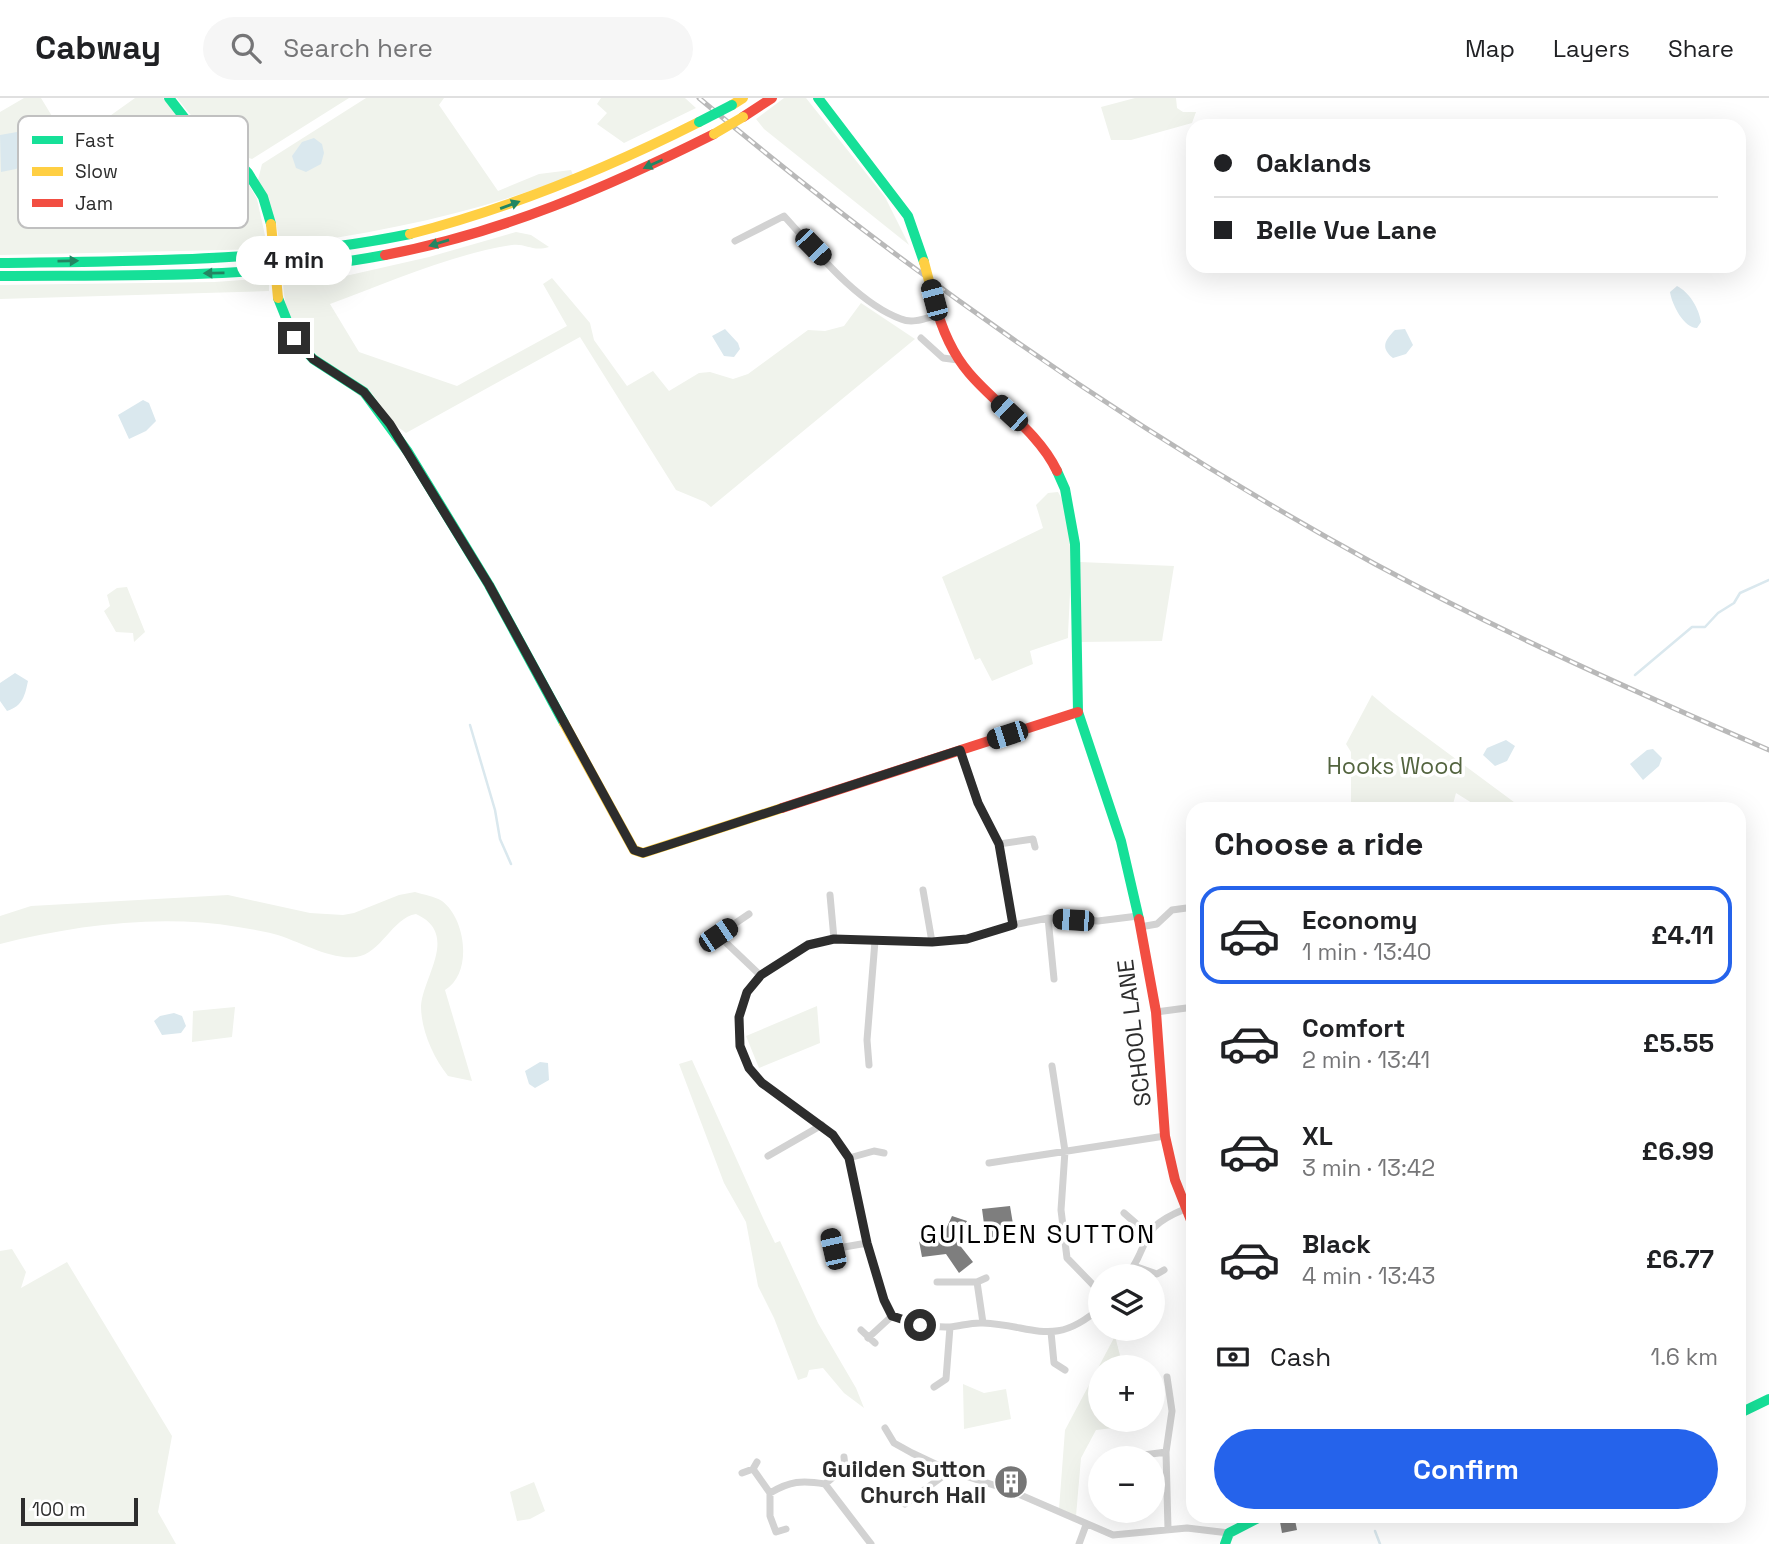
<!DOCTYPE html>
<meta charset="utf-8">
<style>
:root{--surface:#fff;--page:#f6f6f6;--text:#202124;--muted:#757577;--line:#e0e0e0;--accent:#2563eb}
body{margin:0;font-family:"Space Grotesk",sans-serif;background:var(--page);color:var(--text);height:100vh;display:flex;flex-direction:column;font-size:26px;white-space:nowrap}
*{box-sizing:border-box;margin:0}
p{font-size:23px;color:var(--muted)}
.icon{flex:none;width:38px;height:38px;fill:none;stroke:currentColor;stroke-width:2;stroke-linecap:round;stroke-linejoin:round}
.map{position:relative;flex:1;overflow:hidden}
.side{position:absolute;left:1186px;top:704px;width:560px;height:721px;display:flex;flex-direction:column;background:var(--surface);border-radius:21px;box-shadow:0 7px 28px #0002}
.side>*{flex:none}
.top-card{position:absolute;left:1186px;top:21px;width:560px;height:154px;border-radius:21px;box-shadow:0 7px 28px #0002;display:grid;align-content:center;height:154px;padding:0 28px;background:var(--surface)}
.tools{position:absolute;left:1088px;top:1166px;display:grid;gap:14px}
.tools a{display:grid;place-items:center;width:77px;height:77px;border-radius:50%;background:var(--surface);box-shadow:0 7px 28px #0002;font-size:35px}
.scale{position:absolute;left:21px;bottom:18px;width:117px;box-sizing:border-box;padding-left:7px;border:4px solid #2d2d2d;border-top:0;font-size:19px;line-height:24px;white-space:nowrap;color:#2d2d2d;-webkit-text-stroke:5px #fff;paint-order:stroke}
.end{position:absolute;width:32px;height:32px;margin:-16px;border:9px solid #2d2d2d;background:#fff;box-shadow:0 0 0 4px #fff}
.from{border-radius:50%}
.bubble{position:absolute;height:49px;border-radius:24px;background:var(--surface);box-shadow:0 7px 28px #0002;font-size:23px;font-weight:700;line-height:49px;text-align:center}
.car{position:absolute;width:21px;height:42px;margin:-21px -10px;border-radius:9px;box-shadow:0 0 5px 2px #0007;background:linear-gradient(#222 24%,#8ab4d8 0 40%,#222 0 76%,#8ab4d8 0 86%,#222 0)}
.top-card b{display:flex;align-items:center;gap:24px;height:66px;font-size:26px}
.top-card b+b{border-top:2px solid var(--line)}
.top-card i{width:18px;height:18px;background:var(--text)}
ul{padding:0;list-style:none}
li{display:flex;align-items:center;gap:21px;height:98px;margin:0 14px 10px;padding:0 14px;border:4px solid transparent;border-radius:21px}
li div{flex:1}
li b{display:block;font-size:26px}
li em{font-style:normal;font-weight:700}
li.selected{border-color:var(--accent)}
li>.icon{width:63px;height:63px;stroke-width:1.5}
h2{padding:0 28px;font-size:32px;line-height:84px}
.pay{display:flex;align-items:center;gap:18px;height:77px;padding:0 28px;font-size:26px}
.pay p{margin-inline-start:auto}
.primary-button{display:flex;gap:14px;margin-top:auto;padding:14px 28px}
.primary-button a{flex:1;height:80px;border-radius:42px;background:var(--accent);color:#fff;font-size:28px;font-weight:700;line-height:80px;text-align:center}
header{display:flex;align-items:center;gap:42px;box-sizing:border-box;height:98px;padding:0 35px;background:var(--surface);border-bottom:2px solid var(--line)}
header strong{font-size:33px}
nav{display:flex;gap:38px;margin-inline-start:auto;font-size:24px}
.search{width:490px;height:63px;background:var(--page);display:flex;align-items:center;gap:18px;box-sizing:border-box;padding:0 24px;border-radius:38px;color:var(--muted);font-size:26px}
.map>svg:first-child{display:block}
.green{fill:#f0f3ec}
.water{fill:#dae8ee}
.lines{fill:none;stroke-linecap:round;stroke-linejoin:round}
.stream{stroke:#dae8ee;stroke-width:2.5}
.building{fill:#7e7e7e}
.street{stroke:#d2d2d2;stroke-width:7}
.fast{stroke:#16e098;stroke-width:10}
.slow{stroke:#ffcf43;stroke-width:10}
.jam{stroke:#f24e42;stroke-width:10}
.rail-casing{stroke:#b9b9b9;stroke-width:5}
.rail{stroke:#fff;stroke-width:2.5;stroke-dasharray:8;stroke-linecap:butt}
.fast-bridge{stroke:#16e098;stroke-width:10}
.slow-bridge{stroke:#ffcf43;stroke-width:10}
.oneway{fill:#228662}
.route{stroke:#2d2d2d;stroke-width:9}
.labels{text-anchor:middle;stroke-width:7;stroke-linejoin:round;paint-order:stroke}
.park-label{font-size:23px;fill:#53643f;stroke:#fff}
.street-label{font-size:23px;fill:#2d2d2d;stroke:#fff}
.poi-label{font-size:23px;font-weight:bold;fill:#2d2d2d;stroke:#fff;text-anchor:end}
.quarter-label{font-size:26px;letter-spacing:2px;fill:#000;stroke:#fff}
.key{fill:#fff;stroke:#c0c0c0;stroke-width:2}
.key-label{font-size:19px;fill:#2d2d2d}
</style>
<header>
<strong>Cabway</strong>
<div class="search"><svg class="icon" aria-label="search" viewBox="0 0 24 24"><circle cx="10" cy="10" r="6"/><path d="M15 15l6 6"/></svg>Search here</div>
<nav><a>Map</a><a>Layers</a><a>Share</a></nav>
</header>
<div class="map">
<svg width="1769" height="1446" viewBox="0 0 1769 1446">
<rect width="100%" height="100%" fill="#fff"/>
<path class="green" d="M24,0H41L58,28L72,45L135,0H163L204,49L228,64L245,80L257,101L268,151L0,157V14Z
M177,0H349L252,61C219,51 198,27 177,0Z
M366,0H444L439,7L498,93L539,76L571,72L573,77C477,115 382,134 280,148L276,124L258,82L262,66Z
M601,0H685L696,10L624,45L597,26L607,15L597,6Z
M784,0H806L885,99L909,147L764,31L756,21Z
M1135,0H1176L1177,10L1183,14H1196L1192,25L1131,42H1111L1101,9Z
M516,134L531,137L549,149C532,154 526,145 512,147C452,156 387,185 330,206L359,254L457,288L567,228L543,186L552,180L590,225L594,242L627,288L653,273L669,293L699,275L710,274L733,281L748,276L808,232L825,233L844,228L861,205L915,241L711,409L705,404L676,392L580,239L406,335C384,318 307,258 296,237C288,221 284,202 283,184L289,177L341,179L429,159Z
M269,180V193L0,201V187L215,184Z
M1058,394C1077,424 1069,503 1068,540L1030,553L1033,566L992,583L980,560L975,562L942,479L1043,430L1036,407L1048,395Z
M1080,464L1174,468L1162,543L1081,544Z
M127,489L145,534L134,544L133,535L116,534L104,513L110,508L107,497L117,490Z
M1372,597L1391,613L1522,710H1480L1456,695L1452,710H1351V654L1346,646Z
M415,794C424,797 434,798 442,803C466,821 473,875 445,892L472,983L448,978C433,959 421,932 421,908C423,878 460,836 416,816C392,820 381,856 356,859C329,862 300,843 274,836C263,833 250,831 238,829C159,816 77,827 0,846V818L31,808L228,797L310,815L343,817L354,815L399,797Z
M817,908L820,945L759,970L746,938Z
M235,909L232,939L192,944L193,913Z
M692,962L763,1120L775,1145L780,1143L818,1225L856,1290L864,1310L844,1295L823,1270L809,1272L807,1279L798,1282L774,1220L758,1188L746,1124L724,1085L679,966Z
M12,1151L26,1174L21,1190L67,1164L172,1338L158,1414L176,1446H0V1153Z
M1115,1238L1123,1269H1101V1321H1137L1139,1327L1096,1332L1081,1360L1076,1418L1059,1411L1065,1332Z
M963,1286L984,1295L1006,1291L1011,1321L964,1331Z
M534,1384L545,1413L530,1421L517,1423L510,1394Z"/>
<path class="water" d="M17,34L28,40L33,58L16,71L1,74L0,37Z
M314,40L322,46L324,55L321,66L306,74L296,70L292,58L302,44Z
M1677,188C1689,194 1699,210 1701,224L1697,230C1684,230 1672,207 1670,194Z
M725,231L738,245L740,251L734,259L724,258L712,238Z
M1405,231L1413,247L1406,256L1393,260C1380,250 1385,242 1395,232Z
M143,302L149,305L156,323L146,333L129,341L118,317Z
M15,575L28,583C25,597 23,608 7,613L0,603V585Z
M1506,642L1515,648L1507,663L1495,668L1483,657L1487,650Z
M1653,651L1662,660L1659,668L1643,682L1630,666L1647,652Z
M174,915L182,918L186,928L181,935L162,937L154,923L160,918Z
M540,964L548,965L549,982L535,990L529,986L525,973Z"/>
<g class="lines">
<path class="stream" d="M1635,577L1692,529H1705L1718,515L1734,505L1740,495L1769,482
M470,627L495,712L500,741L511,766
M1375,1433L1380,1446"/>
</g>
<path class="building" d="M1010,1108L1013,1126L998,1128L1000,1139L986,1141L982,1111Z
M952,1118L967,1123L958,1145L973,1164L959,1175L946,1156L922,1159L919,1143L936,1141L935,1133L941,1128L946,1131Z
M1279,1418H1289L1290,1422H1295L1297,1432L1282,1435Z"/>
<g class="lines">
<path class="street" d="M735,143L784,118C815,152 857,205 901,221C913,226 926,220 938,217
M921,240L943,260L958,262
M960,652L979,705L999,746
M923,792L932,844
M830,797L834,841
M1048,820L1054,881
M1013,827L999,746L1033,741L1035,749
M1140,829L1157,826L1172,812L1194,809
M718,837L749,816
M706,850L718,837L760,877
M1156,914L1194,909
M869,967L867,942L875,843
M1052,968L1065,1053L1061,1112L1067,1160L1101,1195
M768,1058L822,1027
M849,1060L874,1053L884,1055
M989,1065L1165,1038
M1124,1115L1147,1135
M830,1136L836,1162
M833,1151L867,1145
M1134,1168L1157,1176L1164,1172
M1127,1178C1153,1143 1136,1131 1185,1111
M937,1184H977
M1101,1209C1054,1251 1034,1227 983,1225C972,1224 961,1228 950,1229C929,1230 911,1224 892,1218L884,1202L867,1145L849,1060L833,1037L762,985L749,970L740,948L739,919L747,894L760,877L808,847L834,841L932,844L967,841L1013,827L1048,820L1098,823L1138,818
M983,1225L977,1184L986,1180
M861,1232L875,1245
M1051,1234L1054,1265L1065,1272
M868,1240L892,1218
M1167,1279L1172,1313L1166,1354L1168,1431
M934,1289L946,1281L950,1229
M885,1330L894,1345L912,1355L950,1373L1009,1392L1113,1437L1187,1430L1229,1435
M1122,1360L1166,1354
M757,1364L753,1371L770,1395V1418L776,1434L786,1431
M742,1375L753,1371
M825,1386L845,1369L844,1359
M770,1395C790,1383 802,1382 825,1386L871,1446
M905,1406L950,1373
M1079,1446L1086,1427"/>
<path class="fast" d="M169,0L197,36L236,62L248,75L263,99L271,126
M818,0L908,118L924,164
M0,165C138,163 274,164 410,136
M0,178C128,177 258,181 385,157
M278,200L294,240L313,261L364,294L408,354L489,487L564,625
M1057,373L1065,391L1075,446L1078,614L1121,743L1139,821
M1740,1315L1769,1301
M1225,1446L1229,1435L1262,1418"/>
<path class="slow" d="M732,7L743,0
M410,136C511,110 606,71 699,24
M564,625L634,752L643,755L782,710"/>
<path class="jam" d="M743,19L772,0
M385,157C502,135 608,89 714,36
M934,202C941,229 951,254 969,275C997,308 1038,333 1057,373
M782,710L1078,614
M1139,821L1156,914L1165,1038L1175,1082L1194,1130"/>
<g class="rail-casing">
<path id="rail" d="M699,0C910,177 1133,334 1375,466C1503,535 1636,594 1769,652"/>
</g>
<use href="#rail" class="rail"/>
<path class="fast-bridge" d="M699,24L732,7"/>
<path class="slow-bridge" d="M714,36L743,19
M271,126L278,200
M924,164L934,202"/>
</g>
<defs><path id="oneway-solid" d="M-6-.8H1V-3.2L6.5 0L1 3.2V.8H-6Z" transform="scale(1.75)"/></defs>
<g class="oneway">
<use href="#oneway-solid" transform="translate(653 66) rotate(156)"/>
<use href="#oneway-solid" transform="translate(510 107) rotate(-20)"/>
<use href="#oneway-solid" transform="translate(439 145) rotate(163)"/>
<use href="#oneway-solid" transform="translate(68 163) rotate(-1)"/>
<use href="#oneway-solid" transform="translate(214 175) rotate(179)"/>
</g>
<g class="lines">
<path class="route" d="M294,240L313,261L364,294L390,326L489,487L634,752L643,755L665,748L960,652L978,705L999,746L1013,827L967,841L932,844L834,841L808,847L761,877L747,894L739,919L740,948L749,970L762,985L833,1037L849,1060L867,1145L884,1202L892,1218L920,1227"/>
</g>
<defs>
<g id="building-disc" transform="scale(1.75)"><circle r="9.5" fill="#767676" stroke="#fff"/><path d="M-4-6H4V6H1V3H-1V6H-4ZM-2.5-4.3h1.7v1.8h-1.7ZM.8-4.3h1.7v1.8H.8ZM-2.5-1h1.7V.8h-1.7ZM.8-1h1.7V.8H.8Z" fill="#fff"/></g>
</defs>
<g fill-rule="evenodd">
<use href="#building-disc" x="1011" y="1384"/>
</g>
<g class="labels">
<g class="park-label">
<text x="1395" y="676">Hooks Wood</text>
</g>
<g class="street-label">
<text transform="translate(1134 935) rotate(-97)" y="8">SCHOOL LANE</text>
</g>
<g class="poi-label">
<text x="986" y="1379">Guilden Sutton<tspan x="986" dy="26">Church Hall</tspan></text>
</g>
<g class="quarter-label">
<text x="1038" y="1145">GUILDEN SUTTON</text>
</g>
</g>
<rect x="18" y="18" width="230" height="112" rx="10" class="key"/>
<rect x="32" y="38" width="31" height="8" fill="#16e098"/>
<rect x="32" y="69" width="31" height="9" fill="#ffcf43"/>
<rect x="32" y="101" width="31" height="8" fill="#f24e42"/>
<g class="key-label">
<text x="75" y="49">Fast</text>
<text x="75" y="80">Slow</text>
<text x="75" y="112">Jam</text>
</g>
</svg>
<div class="tools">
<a><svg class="icon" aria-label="layers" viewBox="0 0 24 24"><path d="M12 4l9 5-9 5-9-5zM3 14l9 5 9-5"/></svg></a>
<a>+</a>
<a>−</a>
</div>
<div class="scale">100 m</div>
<i class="end from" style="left:920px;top:1227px"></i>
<i class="end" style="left:294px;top:240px"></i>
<div class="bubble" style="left:236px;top:138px;width:116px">4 min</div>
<i class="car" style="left:813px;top:149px;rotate:136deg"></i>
<i class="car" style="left:934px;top:202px;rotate:345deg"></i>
<i class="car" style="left:1009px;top:315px;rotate:313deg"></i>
<i class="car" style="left:1007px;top:637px;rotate:252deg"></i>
<i class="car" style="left:1073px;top:822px;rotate:274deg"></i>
<i class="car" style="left:718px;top:837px;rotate:56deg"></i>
<i class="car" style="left:833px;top:1151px;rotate:347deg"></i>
<div class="top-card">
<b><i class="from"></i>Oaklands</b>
<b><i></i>Belle Vue Lane</b>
</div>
<section class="side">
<h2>Choose a ride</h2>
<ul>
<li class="selected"><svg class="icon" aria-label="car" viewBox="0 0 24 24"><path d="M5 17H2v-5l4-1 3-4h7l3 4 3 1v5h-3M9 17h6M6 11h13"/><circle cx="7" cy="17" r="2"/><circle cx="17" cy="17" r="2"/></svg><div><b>Economy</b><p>1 min · 13:40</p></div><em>£4.11</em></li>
<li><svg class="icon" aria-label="car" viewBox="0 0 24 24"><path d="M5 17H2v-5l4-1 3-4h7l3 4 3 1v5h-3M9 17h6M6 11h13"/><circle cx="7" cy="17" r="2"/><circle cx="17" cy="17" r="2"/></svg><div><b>Comfort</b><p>2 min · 13:41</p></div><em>£5.55</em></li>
<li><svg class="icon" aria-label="car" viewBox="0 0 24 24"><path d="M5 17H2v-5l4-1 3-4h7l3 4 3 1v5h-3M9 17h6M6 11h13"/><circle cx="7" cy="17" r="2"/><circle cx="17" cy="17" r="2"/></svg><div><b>XL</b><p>3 min · 13:42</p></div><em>£6.99</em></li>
<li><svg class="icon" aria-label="car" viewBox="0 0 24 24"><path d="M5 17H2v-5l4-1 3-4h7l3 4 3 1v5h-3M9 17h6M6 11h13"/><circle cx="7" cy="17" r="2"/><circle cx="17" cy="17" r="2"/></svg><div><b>Black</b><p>4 min · 13:43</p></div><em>£6.77</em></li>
</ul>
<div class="pay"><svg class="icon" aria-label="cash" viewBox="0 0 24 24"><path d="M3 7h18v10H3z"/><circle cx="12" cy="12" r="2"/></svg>Cash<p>1.6 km</p></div>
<div class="primary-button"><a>Confirm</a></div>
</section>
</div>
